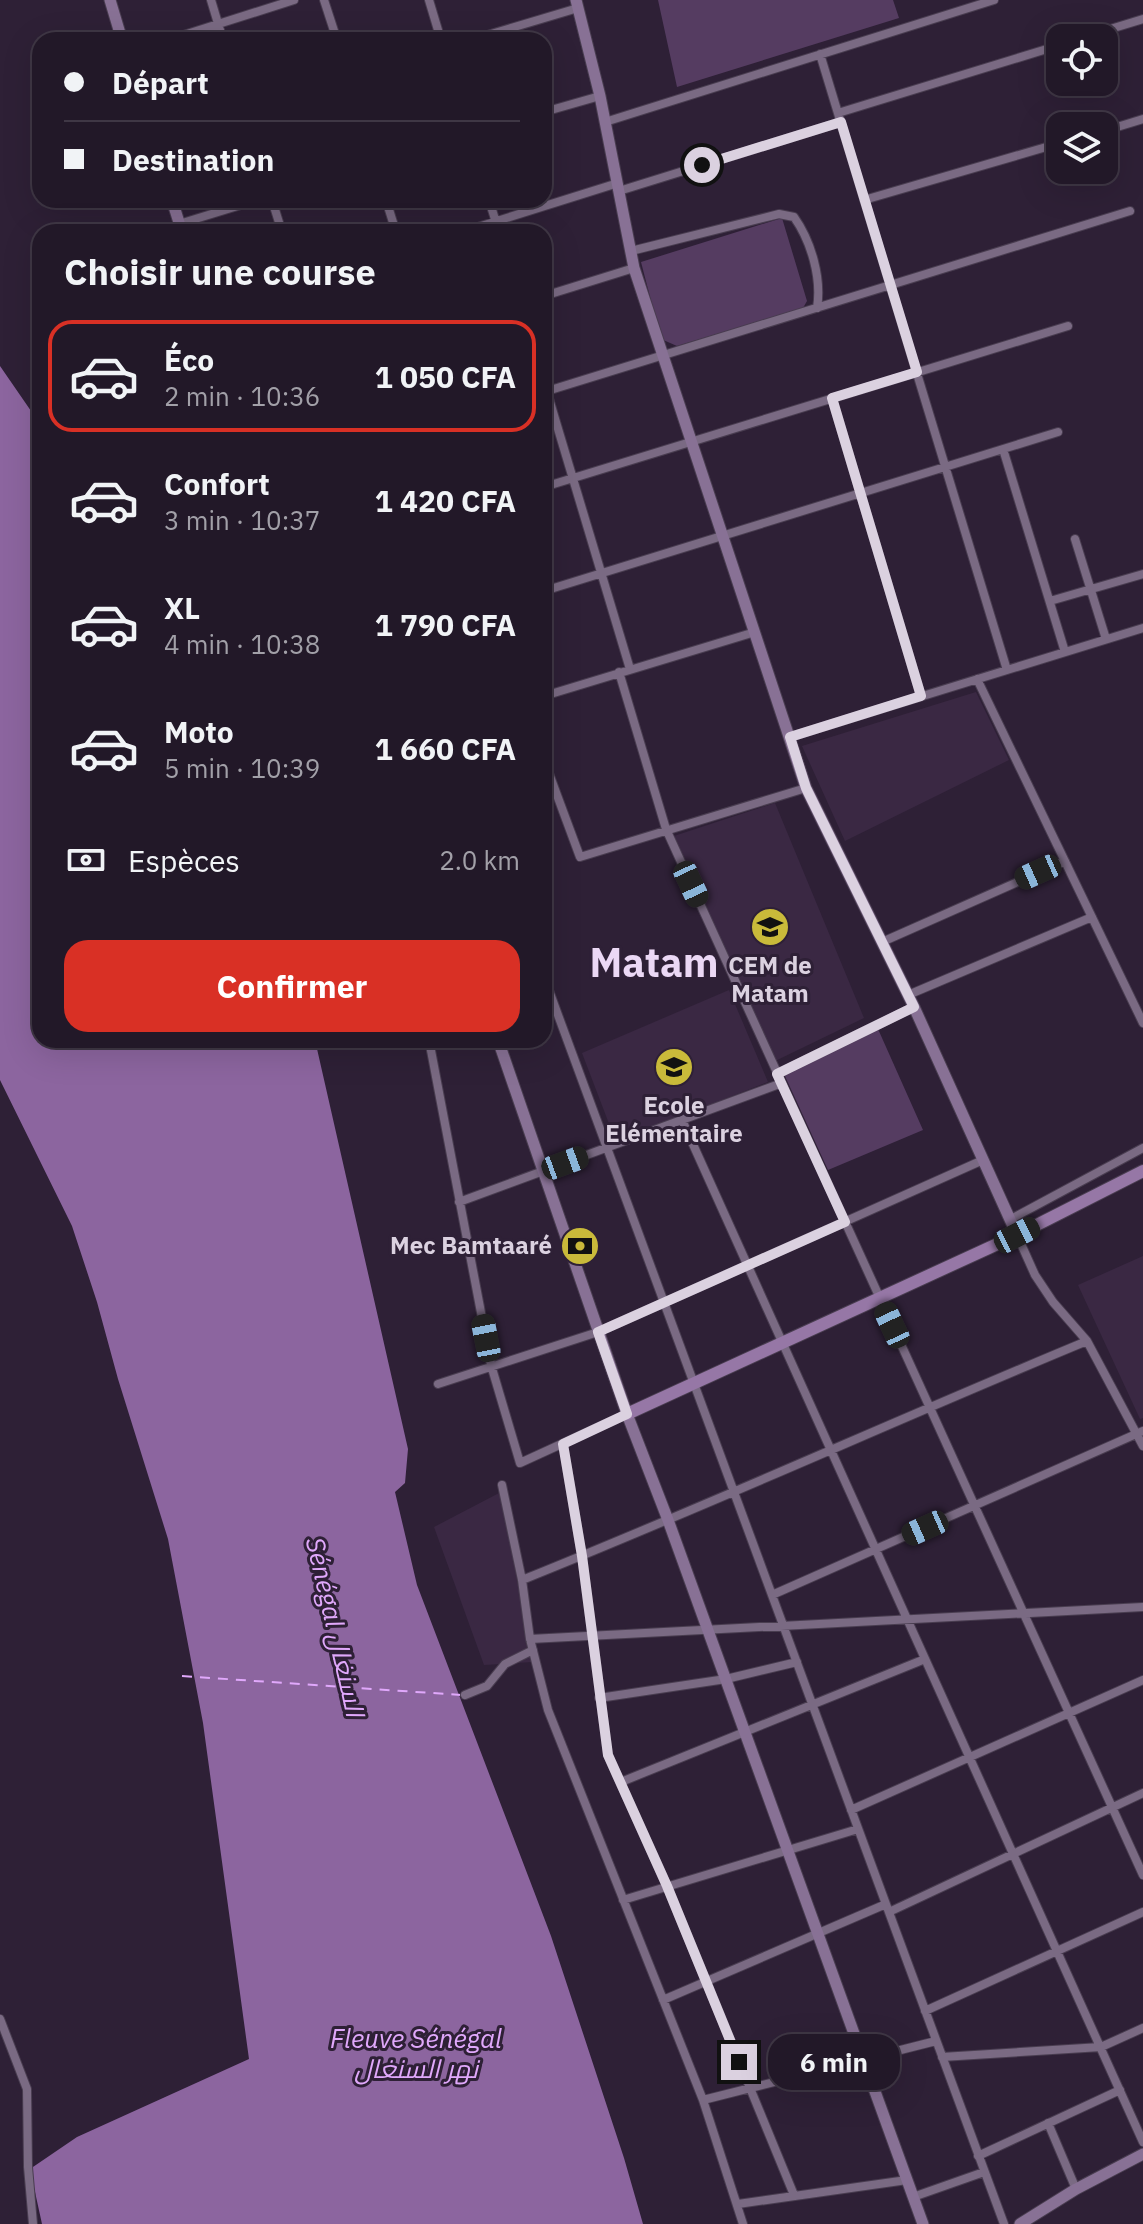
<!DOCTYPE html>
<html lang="fr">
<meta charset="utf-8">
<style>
:root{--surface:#221828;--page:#2a2130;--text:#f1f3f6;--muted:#a2a0a8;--line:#3f3745;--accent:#d93025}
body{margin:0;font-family:"IBM Plex Sans",Cairo,sans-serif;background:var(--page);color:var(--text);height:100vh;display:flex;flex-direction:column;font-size:30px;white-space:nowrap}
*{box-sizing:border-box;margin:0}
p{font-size:26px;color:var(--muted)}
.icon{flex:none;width:44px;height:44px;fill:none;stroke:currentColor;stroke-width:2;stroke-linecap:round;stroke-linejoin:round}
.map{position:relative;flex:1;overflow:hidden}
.panel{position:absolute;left:32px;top:224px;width:520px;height:824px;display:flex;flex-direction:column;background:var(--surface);border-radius:24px;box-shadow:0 8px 32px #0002,0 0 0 2px var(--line)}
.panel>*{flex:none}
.banner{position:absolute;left:32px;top:32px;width:520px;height:176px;border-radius:24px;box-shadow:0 8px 32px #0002,0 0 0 2px var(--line);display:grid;align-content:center;height:176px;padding:0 32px;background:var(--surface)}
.fabs{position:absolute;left:1046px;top:24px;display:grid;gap:16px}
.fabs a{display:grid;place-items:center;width:72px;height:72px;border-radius:16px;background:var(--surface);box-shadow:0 8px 32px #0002,0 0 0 2px var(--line);font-size:40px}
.end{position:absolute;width:36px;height:36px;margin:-18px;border:10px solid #dbd1e0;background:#111;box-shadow:0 0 0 4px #111}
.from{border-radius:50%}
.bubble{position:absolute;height:56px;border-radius:24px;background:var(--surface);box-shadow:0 8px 32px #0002,0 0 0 2px var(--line);font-size:26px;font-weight:700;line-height:56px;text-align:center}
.car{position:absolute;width:24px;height:48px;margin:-24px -12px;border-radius:10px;box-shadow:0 0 6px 2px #0007;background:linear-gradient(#222 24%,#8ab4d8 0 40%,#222 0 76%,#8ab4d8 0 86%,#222 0)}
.banner b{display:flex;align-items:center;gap:28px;height:76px;font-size:30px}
.banner b+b{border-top:2px solid var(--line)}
.banner i{width:20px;height:20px;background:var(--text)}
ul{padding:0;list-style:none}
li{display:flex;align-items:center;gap:24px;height:112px;margin:0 16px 12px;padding:0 16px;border:4px solid transparent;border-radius:24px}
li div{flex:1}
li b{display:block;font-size:30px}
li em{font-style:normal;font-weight:700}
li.active{border-color:var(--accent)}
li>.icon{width:72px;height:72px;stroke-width:1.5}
h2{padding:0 32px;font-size:36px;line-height:96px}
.pay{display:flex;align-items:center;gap:20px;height:88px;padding:0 32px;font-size:30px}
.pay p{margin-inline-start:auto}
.primary-button{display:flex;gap:16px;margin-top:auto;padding:16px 32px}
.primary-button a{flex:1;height:92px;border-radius:24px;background:var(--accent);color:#fff;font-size:32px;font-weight:700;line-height:92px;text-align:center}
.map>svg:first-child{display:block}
.built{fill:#3a2843}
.green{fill:#553c61}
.water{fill:#8c659f}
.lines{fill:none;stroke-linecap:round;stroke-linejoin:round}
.ferry{stroke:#e0a8fb;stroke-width:2;stroke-dasharray:10 8;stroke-linecap:butt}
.street-casing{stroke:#493d50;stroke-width:10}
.secondary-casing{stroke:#493d50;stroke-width:13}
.primary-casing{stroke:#493d50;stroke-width:14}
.street{stroke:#7a6a83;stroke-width:8}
.secondary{stroke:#887195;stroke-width:11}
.primary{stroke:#9677a6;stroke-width:12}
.route{stroke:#dbd1e0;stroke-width:10}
.labels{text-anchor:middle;stroke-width:6;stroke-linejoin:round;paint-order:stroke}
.poi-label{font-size:24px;font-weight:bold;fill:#dbd1e0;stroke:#2e2036}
.water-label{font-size:26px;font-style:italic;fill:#e0a8fb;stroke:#2e2036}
.town-label{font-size:40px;font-weight:bold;fill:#ebd8f5;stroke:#2e2036}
</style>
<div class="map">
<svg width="1143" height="2224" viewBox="0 0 1143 2224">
<rect width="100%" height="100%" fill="#2e2036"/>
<path class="built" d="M976,692L1009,760L845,841L802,746Z
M775,803L864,1018L771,1063L674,836Z
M729,990L768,1082L616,1142L582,1053Z
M1143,1256V1418L1140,1419L1078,1285Z
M501,1492L532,1662L484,1665L434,1527Z"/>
<path class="green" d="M658,0H893L899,18L677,87Z
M782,218L807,301L803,308L677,346L661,339L641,262Z
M878,1029L923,1130L828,1170L784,1074Z"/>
<path class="water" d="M0,366L40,424V1040H315L408,1449L405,1483L395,1492L417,1585L551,1936L624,2158L643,2224H42L30,2169L77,2137L249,2059L203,1723L168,1539L118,1379L97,1302L72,1226L0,1080Z"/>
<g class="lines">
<path class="ferry" d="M182,1676L461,1695"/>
<g class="street-casing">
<path id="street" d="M211,0L223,40
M324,0L337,40
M429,0L441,40
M1081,38L1143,19
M168,40L294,0
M471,40L578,8
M820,54L1007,670
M544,112L600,96
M838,113L1060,45
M605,122L994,0
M1104,131L1143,119
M619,191L841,122
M272,200L282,232
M386,200L396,232
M489,200L499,232
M864,200L1060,143
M179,224L257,200
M462,232L618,183
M631,251L779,214L794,217C811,241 822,278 817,308
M544,296L634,268
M544,382L630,669
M544,392L1130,211
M832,398L921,696
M1003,449L1065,652
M544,487L1068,326
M1075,539L1106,639
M544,591L1058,432
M1050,601L1143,574
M619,672L666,829L1143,1875
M977,679L1143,1023
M544,696L755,632
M790,737L1143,628
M544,760L580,857L806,788
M882,942L1065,861
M544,977L1004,2224
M908,995L1092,917
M429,1040L491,1365L520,1463L627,1414
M777,1074L914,1007
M682,1120L1143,2142
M459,1202L782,1083
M1011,1219L1143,1148
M1017,1235L1035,1275L1053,1302L1087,1341L1143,1446
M438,1384L598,1332L983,1160
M563,1444L582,1556L608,1755L667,1886L794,2195
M502,1485L522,1580L530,1639L548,1710L703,2100L743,2224
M522,1580C712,1504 898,1419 1087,1341
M772,1595L1143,1431
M530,1639L1143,1607
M465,1695L487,1686L505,1664L533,1650
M599,1698L726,1679L797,1662
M621,1782L925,1659
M851,1810L1143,1680
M623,1900L858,1829
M889,1912L1143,1793
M663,2000L886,1904
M925,2011L1143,1912
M0,2019L27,2089L28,2167L33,2224
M942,2057L1101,2047L1143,2028
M703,2100L936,2041
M1048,2123L1076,2189
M978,2156L1120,2090
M913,2197L984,2172
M738,2204L907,2180"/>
</g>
<g class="secondary-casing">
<path id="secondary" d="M110,0L122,40
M576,0L600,96L634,268L806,788L914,1007L1017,1235
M172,200L182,232
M498,1040L627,1414L668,1520L923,2224
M1020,2224L1076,2189L1143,2154"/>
</g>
<g class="primary-casing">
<path id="primary" d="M627,1414L1017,1235L1143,1171"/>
</g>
<use href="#street" class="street"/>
<use href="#secondary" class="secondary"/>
<use href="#primary" class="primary"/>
</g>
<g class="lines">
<path class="route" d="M702,165L841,122L917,372L832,398L921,696L790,737L806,788L914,1007L777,1074L845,1222L598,1332L627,1414L563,1444L582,1556L608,1755L667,1886L739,2062"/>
</g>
<defs>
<g id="school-disc" transform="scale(2)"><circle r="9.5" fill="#c9ba3a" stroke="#2e2036"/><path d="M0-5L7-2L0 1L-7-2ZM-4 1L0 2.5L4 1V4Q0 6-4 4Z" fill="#111"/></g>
<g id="bank-disc" transform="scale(2)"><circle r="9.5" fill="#c9ba3a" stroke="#2e2036"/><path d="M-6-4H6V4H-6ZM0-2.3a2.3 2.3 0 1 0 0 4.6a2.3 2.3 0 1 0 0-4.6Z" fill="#111"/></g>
</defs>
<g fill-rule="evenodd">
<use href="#school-disc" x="770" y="927"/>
<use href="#school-disc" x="674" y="1067"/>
<use href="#bank-disc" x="580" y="1246"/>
</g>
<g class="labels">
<g class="poi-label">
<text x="770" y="974">CEM de<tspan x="770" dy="28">Matam</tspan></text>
<text x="674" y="1114">Ecole<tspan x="674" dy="28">Elémentaire</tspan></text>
<text x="552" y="1254" text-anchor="end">Mec Bamtaaré</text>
</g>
<g class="water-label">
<text transform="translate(335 1627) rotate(77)" y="9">Sénégal السنغال</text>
<text x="416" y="2048">Fleuve Sénégal<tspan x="416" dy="30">نهر السنغال</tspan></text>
</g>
<g class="town-label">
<text x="654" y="977">Matam</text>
</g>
</g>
</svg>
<div class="fabs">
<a><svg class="icon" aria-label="locate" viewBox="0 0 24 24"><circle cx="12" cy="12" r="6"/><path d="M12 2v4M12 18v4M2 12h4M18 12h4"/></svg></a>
<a><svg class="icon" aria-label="layers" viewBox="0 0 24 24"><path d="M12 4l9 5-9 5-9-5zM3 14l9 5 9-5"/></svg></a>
</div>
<i class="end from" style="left:702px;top:165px"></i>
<i class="end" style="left:739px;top:2062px"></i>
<div class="bubble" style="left:768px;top:2034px;width:132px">6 min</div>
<i class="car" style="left:1038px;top:872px;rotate:246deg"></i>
<i class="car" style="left:691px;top:884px;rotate:155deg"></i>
<i class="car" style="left:565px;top:1163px;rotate:70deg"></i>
<i class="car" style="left:1017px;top:1235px;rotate:63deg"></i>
<i class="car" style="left:892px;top:1325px;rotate:335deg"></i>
<i class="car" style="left:486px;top:1338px;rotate:349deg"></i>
<i class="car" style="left:925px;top:1528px;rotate:246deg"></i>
<div class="banner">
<b><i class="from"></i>Départ</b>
<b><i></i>Destination</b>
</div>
<section class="panel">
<h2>Choisir une course</h2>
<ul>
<li class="active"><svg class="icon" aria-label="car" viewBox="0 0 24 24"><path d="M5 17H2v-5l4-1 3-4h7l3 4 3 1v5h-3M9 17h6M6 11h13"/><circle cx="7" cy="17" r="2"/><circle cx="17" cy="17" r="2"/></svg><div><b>Éco</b><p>2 min · 10:36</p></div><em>1 050 CFA</em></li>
<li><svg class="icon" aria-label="car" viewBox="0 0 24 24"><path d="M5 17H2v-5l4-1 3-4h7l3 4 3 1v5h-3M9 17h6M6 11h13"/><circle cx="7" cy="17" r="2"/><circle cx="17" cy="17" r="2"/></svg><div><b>Confort</b><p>3 min · 10:37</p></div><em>1 420 CFA</em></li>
<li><svg class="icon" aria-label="car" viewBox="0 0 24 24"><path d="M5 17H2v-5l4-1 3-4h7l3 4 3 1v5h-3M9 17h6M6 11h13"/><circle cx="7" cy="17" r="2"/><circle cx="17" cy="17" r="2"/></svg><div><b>XL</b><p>4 min · 10:38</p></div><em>1 790 CFA</em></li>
<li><svg class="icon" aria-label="car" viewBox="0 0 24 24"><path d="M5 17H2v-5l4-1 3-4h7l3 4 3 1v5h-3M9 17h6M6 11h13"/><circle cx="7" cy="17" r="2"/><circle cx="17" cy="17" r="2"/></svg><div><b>Moto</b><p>5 min · 10:39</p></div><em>1 660 CFA</em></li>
</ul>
<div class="pay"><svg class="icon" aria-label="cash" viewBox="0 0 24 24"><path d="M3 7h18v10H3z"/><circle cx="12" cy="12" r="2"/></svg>Espèces<p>2.0 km</p></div>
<div class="primary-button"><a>Confirmer</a></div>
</section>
</div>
